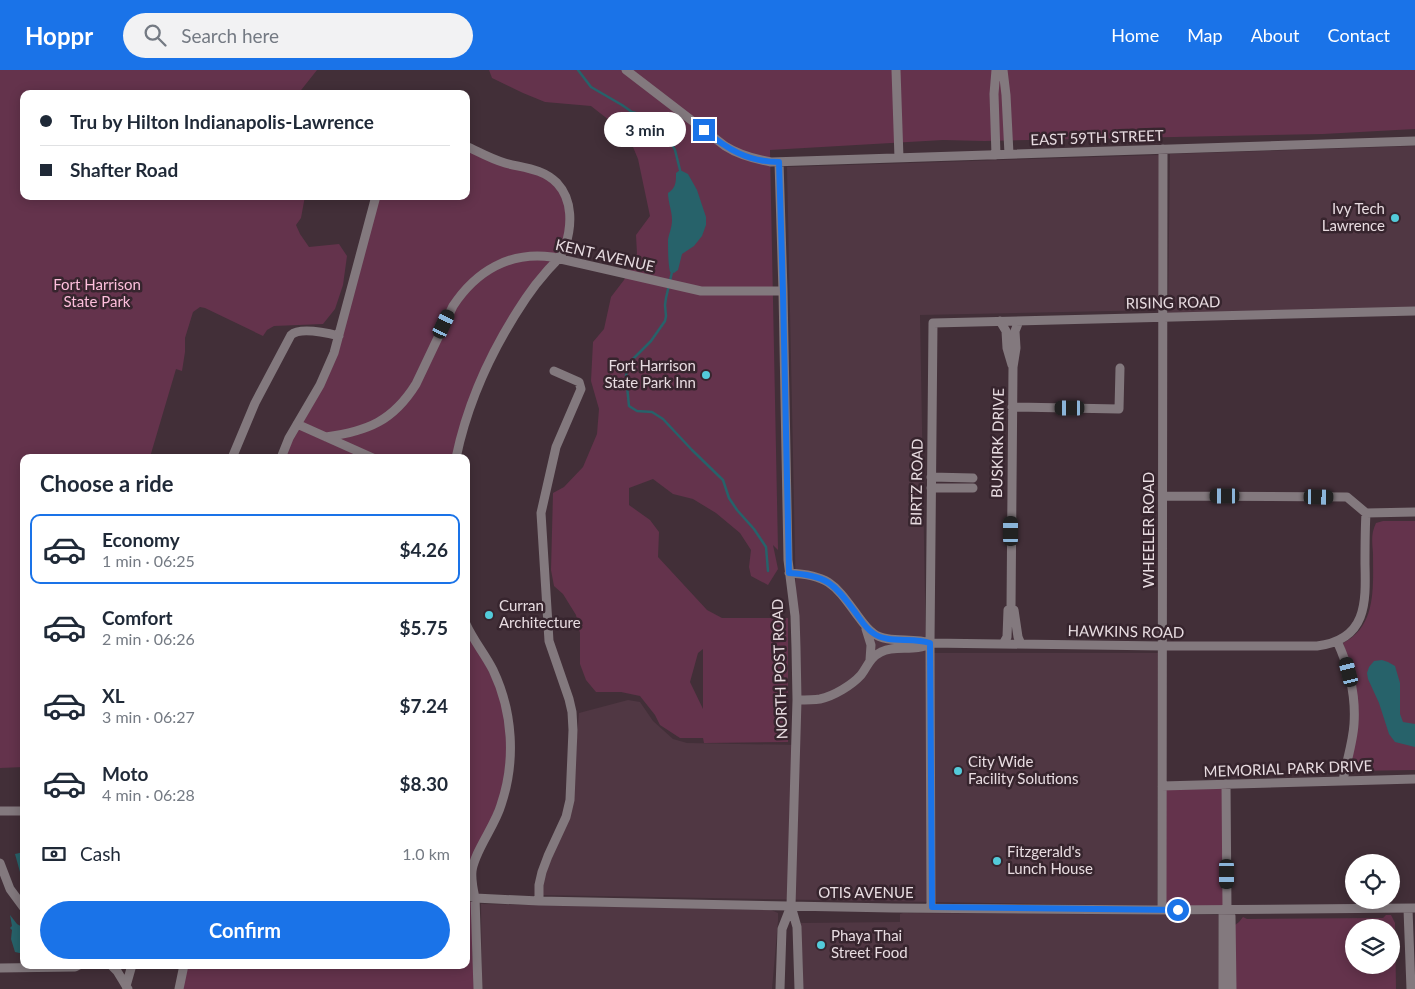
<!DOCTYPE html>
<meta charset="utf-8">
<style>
:root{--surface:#fff;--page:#f2f2f3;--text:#1f2937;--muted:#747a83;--line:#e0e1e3;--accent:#1a73e8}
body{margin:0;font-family:Lato,sans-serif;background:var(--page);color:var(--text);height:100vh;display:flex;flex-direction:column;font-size:19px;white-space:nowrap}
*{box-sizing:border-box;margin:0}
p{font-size:16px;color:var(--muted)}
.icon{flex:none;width:28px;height:28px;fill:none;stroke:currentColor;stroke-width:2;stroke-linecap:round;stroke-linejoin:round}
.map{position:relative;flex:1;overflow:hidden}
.details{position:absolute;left:20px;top:384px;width:450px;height:515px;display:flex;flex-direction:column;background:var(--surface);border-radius:10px;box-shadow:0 2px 12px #0003}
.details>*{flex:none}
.banner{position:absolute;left:20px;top:20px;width:450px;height:110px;border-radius:10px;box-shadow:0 2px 12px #0003;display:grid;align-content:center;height:110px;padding:0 20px;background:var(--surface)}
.buttons{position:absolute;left:1345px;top:784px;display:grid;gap:10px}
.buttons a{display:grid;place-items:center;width:55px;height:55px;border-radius:50%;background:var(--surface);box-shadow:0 2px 12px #0003;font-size:25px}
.end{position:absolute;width:22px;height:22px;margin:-11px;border:6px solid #1a73e8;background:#fff;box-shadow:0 0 0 2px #fff}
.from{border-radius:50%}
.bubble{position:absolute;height:35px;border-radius:18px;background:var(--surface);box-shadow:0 2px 12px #0003;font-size:16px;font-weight:700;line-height:35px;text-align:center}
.car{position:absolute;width:15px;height:30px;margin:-15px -8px;border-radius:6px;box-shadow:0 0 4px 1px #0007;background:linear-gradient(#222 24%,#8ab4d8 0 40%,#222 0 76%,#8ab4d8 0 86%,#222 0)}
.banner b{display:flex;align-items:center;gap:18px;height:48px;font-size:19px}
.banner b+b{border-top:1px solid var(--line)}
.banner i{width:12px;height:12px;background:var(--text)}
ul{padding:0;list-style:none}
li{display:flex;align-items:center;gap:15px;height:70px;margin:0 10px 8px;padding:0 10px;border:2px solid transparent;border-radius:10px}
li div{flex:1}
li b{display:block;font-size:19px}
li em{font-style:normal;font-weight:700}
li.on{border-color:var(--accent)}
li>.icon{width:45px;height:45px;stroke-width:1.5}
h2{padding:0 20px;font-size:22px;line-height:60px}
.pay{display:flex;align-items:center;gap:12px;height:55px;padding:0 20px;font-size:19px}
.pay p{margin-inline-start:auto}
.button{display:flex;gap:10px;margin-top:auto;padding:10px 20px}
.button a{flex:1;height:58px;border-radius:30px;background:var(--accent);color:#fff;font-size:20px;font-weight:700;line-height:58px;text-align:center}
header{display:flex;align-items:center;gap:30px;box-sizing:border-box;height:70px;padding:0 25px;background:var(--accent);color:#fff}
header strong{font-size:24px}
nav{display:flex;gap:28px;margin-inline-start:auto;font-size:18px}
.search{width:350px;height:45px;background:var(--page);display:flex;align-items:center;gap:12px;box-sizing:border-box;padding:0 18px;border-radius:28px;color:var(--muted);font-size:19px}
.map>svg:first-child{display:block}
.built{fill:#503743}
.green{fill:#64334c;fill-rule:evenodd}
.water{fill:#27626a}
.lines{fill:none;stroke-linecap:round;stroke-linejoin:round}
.stream{stroke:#27626a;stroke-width:2.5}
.minor{stroke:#83797e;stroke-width:9}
.route{stroke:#1a73e8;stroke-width:6}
.poi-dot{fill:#53cbda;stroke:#37252e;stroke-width:2}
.labels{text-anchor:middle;stroke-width:5;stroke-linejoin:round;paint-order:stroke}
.street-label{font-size:15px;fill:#e8dce1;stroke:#37252e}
.poi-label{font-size:15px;fill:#e8dce1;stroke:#37252e;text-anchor:start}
.park-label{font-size:15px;fill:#fdbfdc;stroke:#37252e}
</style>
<header>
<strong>Hoppr</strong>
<div class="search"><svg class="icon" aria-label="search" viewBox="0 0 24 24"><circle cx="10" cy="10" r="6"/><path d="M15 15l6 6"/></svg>Search here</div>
<nav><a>Home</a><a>Map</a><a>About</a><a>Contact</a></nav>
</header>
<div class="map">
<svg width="1415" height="919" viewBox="0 0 1415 919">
<rect width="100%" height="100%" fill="#422f38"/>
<path class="built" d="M1415,76V238L1168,243L1170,84Z
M1159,85L1160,240L920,245L926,583H1158L1157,836L542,825L541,818L572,728L579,643L628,630L640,632L653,651L673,669L687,673L799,675L787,97Z
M481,834L771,840L778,843V851L772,919H482Z
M903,843L1218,845L1219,919H803L801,853L900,852V844Z"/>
<path class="green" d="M0,0H317L298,24H24V126H305L301,148L296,155L300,164L309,177L339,174L347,186L343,215L335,239L323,254L274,256L267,260L263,266L205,238L200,237L193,242L185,268V282L182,301L176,299L150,387L24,388V697L0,698Z
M489,0H1415V59L1323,64L984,71L943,70L770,80L778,480L773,475L778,499L768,515L751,506L749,497L751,480L740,463L716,443L693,429L673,424L653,409L629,418V435L650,450L659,462L658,487L707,540L722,548H788V672L704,673L703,668H680L660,655L655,645L640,626L621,622H596L586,610L580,594V563L576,545L563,524L554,516L551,500L553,423L564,417L583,397L597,364L599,339L591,311L593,272L604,259L611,227L624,210L637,184L636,165L650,146L638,89L628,65L591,36L545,32L523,23L492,8ZM703,579V639L690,612L698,583Z
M466,76L540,101L567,129L565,176L546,202L489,292L456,387L281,388L326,303L376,126H466Z
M1383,451H1415V700L1350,701L1354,668L1348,589L1343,573C1377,556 1373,516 1373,483C1372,472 1371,463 1376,453Z
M466,554L505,635L508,707L476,787L473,818L466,825Z
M1226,714L1227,840H1162V716Z
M466,829L471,832L474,919H183L187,895H466Z
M1386,845H1391L1395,853L1396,919H1235V855L1239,852L1243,847L1247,849L1383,848ZM1354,858H1391V895H1354Z"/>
<path class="water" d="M680,100L688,104L697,120L706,147V155L702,166L694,176L682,184L678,200L674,203L670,202C668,192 668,180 668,170C669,163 672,158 672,150C672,141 668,132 668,123C676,118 676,112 676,103Z
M1382,590L1388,592L1395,596L1400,613V644L1403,652L1415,654V677L1395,672L1389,664L1379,633L1368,609L1367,603L1369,597L1374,591Z
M24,782V806L20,802L15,784Z
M10,845L17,854L24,858V884L15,882L11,869L12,860L10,858L12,856Z"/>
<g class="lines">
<path class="stream" d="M578,0L591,17L622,35L632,42L650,47L660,54L667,65L675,80L680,100
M672,202L666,228L665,235L666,246L665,251L651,271L631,291L627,300L626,306L629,336L637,341L652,342L663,349L692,380L723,410L729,428L737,440L754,459L766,477L768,501"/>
<path class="minor" d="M626,0L725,76C739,85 754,89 771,92L1415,71
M896,0L899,88
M1003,0L1006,25L1009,84
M996,85L994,24L996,0
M779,92L783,221L788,490L795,546L796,578L797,630L791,836L797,857L799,919
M1000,251L1006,261L1007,278L1012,295
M1012,337L1119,339L1120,298
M297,354L373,388
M326,367C368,361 393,351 416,314L453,236C476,201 510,181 552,187L701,221H783
M232,388L255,333L291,265C300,257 327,263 339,266
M281,388L289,368L320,315L334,283L376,126
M456,388C468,330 493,277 526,228C532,219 539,210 547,201C553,194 562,187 565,177C572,156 573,130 557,113C542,98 523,98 505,93C491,89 479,82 466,76
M931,407L973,408
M931,418H973
M1163,426L1347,427L1366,443
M789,503C827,505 834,513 855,542C861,550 866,558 873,563C887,574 912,567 930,573L1163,576H1317C1367,570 1366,533 1365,494C1365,477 1365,460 1366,443L1415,442
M1011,539L1013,297L1016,278L1015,261L1019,251
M466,554C473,570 485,584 493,600C513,642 516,691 501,735C495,756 474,782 472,801C471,810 473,819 475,828L478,919
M866,559L871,575L870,590
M1337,571C1349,597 1356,625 1354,654C1353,672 1346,693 1343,711
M1003,574L1007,567L1008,540L1012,539L1014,540L1018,567L1021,574
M797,630C805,630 813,630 820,629C834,626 852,615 861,605C868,596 869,588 881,582C896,574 916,583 930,573
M1226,714L1227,840L1231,846L1232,919
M1162,716L1415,709
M0,741H24
M0,793L10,819L24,838
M466,825L475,828L539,831L893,838L1162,840L1415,838
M539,831V815L542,802L548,786L566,747L570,730L573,660L572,642L569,629L549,571L541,443L556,377L581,319L579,312L554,301
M931,837L930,573L933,253L1415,241
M1408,839L1411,919
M1162,840L1163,79
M111,895L117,901L128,919
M0,898L75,897L79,895
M126,916L132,895
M179,919L184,895
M780,919L782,859L791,836
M1223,919V845L1227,840"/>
</g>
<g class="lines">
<path class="route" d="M704,60C727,79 748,92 779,92L783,222L789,503C826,505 834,513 855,542C861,550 865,558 873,563C887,574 912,567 930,573L932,837L1178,840"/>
</g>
<g class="poi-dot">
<circle cx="1395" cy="148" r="5"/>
<circle cx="706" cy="305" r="5"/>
<circle cx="489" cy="545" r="5"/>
<circle cx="958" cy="701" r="5"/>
<circle cx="997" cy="791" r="5"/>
<circle cx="821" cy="875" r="5"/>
</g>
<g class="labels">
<g class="street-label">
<text transform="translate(1097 68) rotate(-2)" y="5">EAST 59TH STREET</text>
<text transform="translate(605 186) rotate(13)" y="5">KENT AVENUE</text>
<text transform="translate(1173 233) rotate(-1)" y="5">RISING ROAD</text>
<text transform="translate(998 373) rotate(-89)" y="5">BUSKIRK DRIVE</text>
<text transform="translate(917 412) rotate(-89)" y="5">BIRTZ ROAD</text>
<text transform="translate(1149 460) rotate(-90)" y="5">WHEELER ROAD</text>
<text transform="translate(1126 562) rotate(1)" y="5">HAWKINS ROAD</text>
<text transform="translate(780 599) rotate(-92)" y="5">NORTH POST ROAD</text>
<text transform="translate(1288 699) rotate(-2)" y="5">MEMORIAL PARK DRIVE</text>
<text x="866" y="828">OTIS AVENUE</text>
</g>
<g class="poi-label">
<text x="1385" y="144" text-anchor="end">Ivy Tech<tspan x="1385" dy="17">Lawrence</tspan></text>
<text x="696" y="301" text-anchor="end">Fort Harrison<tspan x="696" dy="17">State Park Inn</tspan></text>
<text x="499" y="541">Curran<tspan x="499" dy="17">Architecture</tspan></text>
<text x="968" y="697">City Wide<tspan x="968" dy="17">Facility Solutions</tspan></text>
<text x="1007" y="787">Fitzgerald's<tspan x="1007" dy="17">Lunch House</tspan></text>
<text x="831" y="871">Phaya Thai<tspan x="831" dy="17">Street Food</tspan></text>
</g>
<g class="park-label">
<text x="97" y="220">Fort Harrison<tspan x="97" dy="17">State Park</tspan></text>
</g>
</g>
</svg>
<div class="buttons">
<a><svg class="icon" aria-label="locate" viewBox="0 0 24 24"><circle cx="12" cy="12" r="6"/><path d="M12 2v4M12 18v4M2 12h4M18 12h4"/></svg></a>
<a><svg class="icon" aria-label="layers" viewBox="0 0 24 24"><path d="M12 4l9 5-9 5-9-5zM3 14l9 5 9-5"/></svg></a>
</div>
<i class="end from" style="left:1178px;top:840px"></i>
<i class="end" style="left:704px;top:60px"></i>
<div class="bubble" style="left:604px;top:42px;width:82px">3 min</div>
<i class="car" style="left:444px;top:254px;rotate:25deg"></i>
<i class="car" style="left:1070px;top:338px;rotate:270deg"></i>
<i class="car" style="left:1225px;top:426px;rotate:270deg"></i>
<i class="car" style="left:1319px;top:427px;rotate:91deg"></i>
<i class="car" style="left:1011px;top:461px;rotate:0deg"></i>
<i class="car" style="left:1349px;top:602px;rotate:346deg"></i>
<i class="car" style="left:1227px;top:804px;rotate:180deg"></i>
<div class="banner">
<b><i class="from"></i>Tru by Hilton Indianapolis-Lawrence</b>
<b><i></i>Shafter Road</b>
</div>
<section class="details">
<h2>Choose a ride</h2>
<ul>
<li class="on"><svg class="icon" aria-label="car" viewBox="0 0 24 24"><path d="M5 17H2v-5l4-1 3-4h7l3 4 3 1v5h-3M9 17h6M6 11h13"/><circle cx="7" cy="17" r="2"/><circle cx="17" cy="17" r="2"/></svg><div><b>Economy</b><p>1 min · 06:25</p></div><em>$4.26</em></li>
<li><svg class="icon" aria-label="car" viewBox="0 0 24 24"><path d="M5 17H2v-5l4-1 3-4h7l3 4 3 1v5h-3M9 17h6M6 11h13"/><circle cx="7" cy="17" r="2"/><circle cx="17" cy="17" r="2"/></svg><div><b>Comfort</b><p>2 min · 06:26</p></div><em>$5.75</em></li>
<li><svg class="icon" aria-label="car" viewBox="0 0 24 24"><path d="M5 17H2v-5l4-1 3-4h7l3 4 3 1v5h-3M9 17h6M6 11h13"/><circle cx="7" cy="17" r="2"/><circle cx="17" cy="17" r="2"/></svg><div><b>XL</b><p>3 min · 06:27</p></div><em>$7.24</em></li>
<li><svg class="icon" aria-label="car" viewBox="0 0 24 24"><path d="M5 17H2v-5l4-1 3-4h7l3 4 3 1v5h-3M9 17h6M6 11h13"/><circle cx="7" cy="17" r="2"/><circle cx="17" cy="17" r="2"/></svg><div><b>Moto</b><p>4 min · 06:28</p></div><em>$8.30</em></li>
</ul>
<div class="pay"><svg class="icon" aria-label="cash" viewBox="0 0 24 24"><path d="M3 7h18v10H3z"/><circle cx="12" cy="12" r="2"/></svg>Cash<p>1.0 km</p></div>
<div class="button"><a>Confirm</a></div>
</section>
</div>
